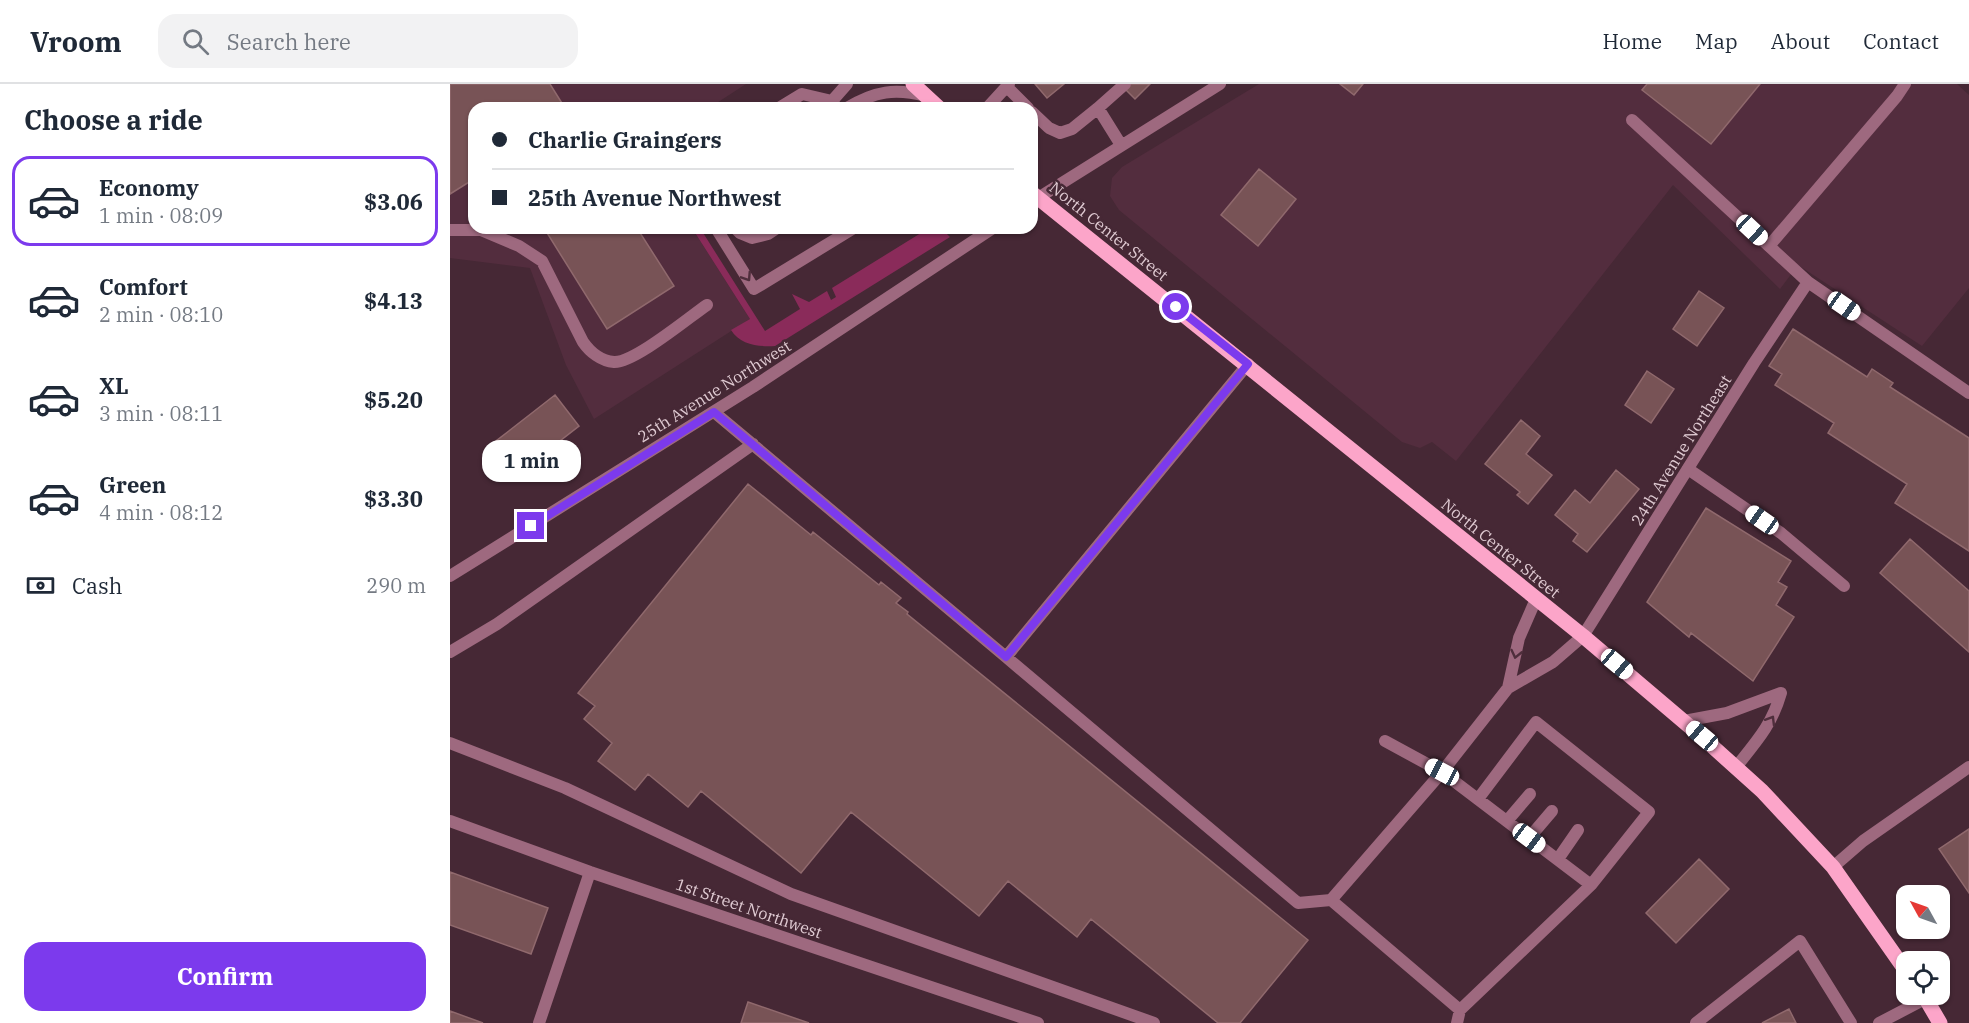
<!DOCTYPE html>
<meta charset="utf-8">
<style>
:root{--surface:#fff;--page:#f2f2f3;--text:#1f2937;--muted:#747a83;--line:#e0e1e3;--accent:#7c3aed}
body{margin:0;font-family:"IBM Plex Serif",serif;background:var(--page);color:var(--text);height:100vh;display:flex;flex-direction:column;font-size:22px;white-space:nowrap}
*{box-sizing:border-box;margin:0}
p{font-size:20px;color:var(--muted)}
.icon{flex:none;width:33px;height:33px;fill:none;stroke:currentColor;stroke-width:2;stroke-linecap:round;stroke-linejoin:round}
.map{position:relative;flex:1;overflow:hidden}
.side{display:flex;flex-direction:column;background:var(--surface);width:450px}
.side>*{flex:none}
.top-card{position:absolute;left:18px;top:18px;width:570px;height:132px;border-radius:18px;box-shadow:0 2px 4px #0004;display:grid;align-content:center;height:132px;padding:0 24px;background:var(--surface)}
.needle{width:39px;rotate:310deg}
.buttons{position:absolute;left:1446px;top:801px;display:grid;gap:12px}
.buttons a{display:grid;place-items:center;width:54px;height:54px;border-radius:12px;background:var(--surface);box-shadow:0 2px 4px #0004;font-size:30px}
.end{position:absolute;width:27px;height:27px;margin:-14px;border:8px solid #7c3aed;background:#fff;box-shadow:0 0 0 3px #fff}
.from{border-radius:50%}
.bubble{position:absolute;height:42px;border-radius:18px;background:var(--surface);box-shadow:0 2px 4px #0004;font-size:20px;font-weight:800;line-height:42px;text-align:center}
.car{position:absolute;width:18px;height:36px;margin:-18px -9px;border-radius:8px;box-shadow:0 0 4px 2px #0007;background:linear-gradient(#fff 24%,#345 0 40%,#fff 0 76%,#345 0 86%,#fff 0)}
.top-card b{display:flex;align-items:center;gap:21px;height:57px;font-size:22px}
.top-card b+b{border-top:2px solid var(--line)}
.top-card i{width:15px;height:15px;background:var(--text)}
ul{padding:0;list-style:none}
li{display:flex;align-items:center;gap:18px;height:90px;margin:0 12px 9px;padding:0 12px;border:3px solid transparent;border-radius:18px}
li div{flex:1}
li b{display:block;font-size:22px}
li em{font-style:normal;font-weight:800}
li.current{border-color:var(--accent)}
li>.icon{width:54px;height:54px;stroke-width:1.5}
h2{padding:0 24px;font-size:27px;line-height:72px}
.pay{display:flex;align-items:center;gap:15px;height:66px;padding:0 24px;font-size:22px}
.pay p{margin-inline-start:auto}
.button{display:flex;gap:12px;margin-top:auto;padding:12px 24px}
.button a{flex:1;height:69px;border-radius:18px;background:var(--accent);color:#fff;font-size:24px;font-weight:800;line-height:69px;text-align:center}
header{display:flex;align-items:center;gap:36px;box-sizing:border-box;height:84px;padding:0 30px;background:var(--surface);border-bottom:2px solid var(--line)}
header strong{font-size:28px}
nav{display:flex;gap:33px;margin-inline-start:auto;font-size:21px}
.search{width:420px;height:54px;background:var(--page);display:flex;align-items:center;gap:15px;box-sizing:border-box;padding:0 21px;border-radius:18px;color:var(--muted);font-size:22px}
main{display:flex;flex:1;min-height:0}
.map>svg:first-child{display:block}
.built{fill:#532d3e}
.green{fill:#8a2b5a}
.building{fill:#785356;stroke:#90696d;stroke-width:1.5}
.lines{fill:none;stroke-linecap:round;stroke-linejoin:round}
.lane{stroke:#9e697f;stroke-width:12}
.street{stroke:#9e697f;stroke-width:12}
.primary{stroke:#fca5c9;stroke-width:15}
.oneway{stroke:#4f2e3c}
.route{stroke:#7c3aed;stroke-width:8}
.labels{text-anchor:middle;stroke-width:5;stroke-linejoin:round;paint-order:stroke}
.street-label{font-size:16px;fill:#e0cbd3;stroke:#462835}
</style>
<header>
<strong>Vroom</strong>
<div class="search"><svg class="icon" aria-label="search" viewBox="0 0 24 24"><circle cx="10" cy="10" r="6"/><path d="M15 15l6 6"/></svg>Search here</div>
<nav><a>Home</a><a>Map</a><a>About</a><a>Contact</a></nav>
</header>
<main>
<section class="side">
<h2>Choose a ride</h2>
<ul>
<li class="current"><svg class="icon" aria-label="car" viewBox="0 0 24 24"><path d="M5 17H2v-5l4-1 3-4h7l3 4 3 1v5h-3M9 17h6M6 11h13"/><circle cx="7" cy="17" r="2"/><circle cx="17" cy="17" r="2"/></svg><div><b>Economy</b><p>1 min · 08:09</p></div><em>$3.06</em></li>
<li><svg class="icon" aria-label="car" viewBox="0 0 24 24"><path d="M5 17H2v-5l4-1 3-4h7l3 4 3 1v5h-3M9 17h6M6 11h13"/><circle cx="7" cy="17" r="2"/><circle cx="17" cy="17" r="2"/></svg><div><b>Comfort</b><p>2 min · 08:10</p></div><em>$4.13</em></li>
<li><svg class="icon" aria-label="car" viewBox="0 0 24 24"><path d="M5 17H2v-5l4-1 3-4h7l3 4 3 1v5h-3M9 17h6M6 11h13"/><circle cx="7" cy="17" r="2"/><circle cx="17" cy="17" r="2"/></svg><div><b>XL</b><p>3 min · 08:11</p></div><em>$5.20</em></li>
<li><svg class="icon" aria-label="car" viewBox="0 0 24 24"><path d="M5 17H2v-5l4-1 3-4h7l3 4 3 1v5h-3M9 17h6M6 11h13"/><circle cx="7" cy="17" r="2"/><circle cx="17" cy="17" r="2"/></svg><div><b>Green</b><p>4 min · 08:12</p></div><em>$3.30</em></li>
</ul>
<div class="pay"><svg class="icon" aria-label="cash" viewBox="0 0 24 24"><path d="M3 7h18v10H3z"/><circle cx="12" cy="12" r="2"/></svg>Cash<p>290 m</p></div>
<div class="button"><a>Confirm</a></div>
</section>
<div class="map">
<svg width="1519" height="939" viewBox="0 0 1519 939">
<rect width="100%" height="100%" fill="#462835"/>
<path class="built" d="M0,0H296L259,24H24V144H242L300,235L144,335L116,281L80,184L0,174Z
M809,0H1507L1519,11V204L1472,262L1348,181L1330,205L1223,101L1006,377L982,358L970,364L952,358L669,126L660,112L662,94L672,83Z"/>
<path class="green" d="M242,144H250L315,247L350,225L342,210L359,218L377,207L381,216L386,213L382,204L479,144H491L500,153L325,262C309,263 290,261 281,246L300,235Z"/>
<path class="building" d="M0,0H100L115,24H24V95L0,110Z
M585,0H614L597,14Z
M670,0H700L685,15Z
M890,0H913L904,11Z
M1197,0H1310L1261,60L1192,6Z
M809,85L846,115L808,162L771,131Z
M94,144H187L224,202L157,245Z
M1249,207L1274,224L1247,262L1223,245Z
M1343,245L1417,293L1422,285L1443,299L1440,303L1519,354V467L1445,419L1457,400L1378,349L1384,339L1325,301L1332,290L1319,282Z
M1197,287L1224,305L1201,339L1175,321Z
M105,311L129,342L70,388L46,357Z
M1071,336L1090,352L1076,370L1102,391L1078,420L1067,411L1070,408L1035,380Z
M1166,386L1189,405L1137,468L1123,457L1128,450L1105,431L1125,406L1140,419Z
M298,400L361,451L363,448L429,501L431,498L451,514L446,519L458,528L457,530L858,856L790,939H768L641,835L627,853L558,797L529,832L401,728L351,789L251,707L238,723L198,690L185,706L148,677L162,659L134,635L145,622L128,609Z
M1256,424L1341,477L1328,498L1337,503L1326,521L1344,533L1303,597L1241,549L1239,553L1197,518Z
M1460,455L1519,507V568L1430,489Z
M1519,745V809L1489,765Z
M1249,775L1279,805L1226,859L1196,829Z
M0,788L98,824L81,870L0,841Z
M298,918L359,939H291Z
M1339,925L1346,939H1312Z
M0,927L33,939H0Z"/>
<g class="lines">
<path class="lane" d="M557,3L578,24
M329,24L352,10L382,17L387,24
M370,24L382,17L397,0
M397,24C425,7 445,4 476,12
M537,24L559,0
M648,24L675,0
M582,28L599,44L610,49L622,45L648,24L671,61
M588,114L770,0
M266,144L304,205L404,144
M285,144L290,149L302,154L318,150L327,144
M0,146H31L69,162L92,177L133,258C140,268 151,277 164,278C184,279 238,234 257,221
M1319,162L1447,12L1455,0
M264,328L556,573L798,280
M1238,385L1331,449L1394,502
M1086,515L1069,554L1058,604L1103,578L1133,552
M0,568L47,540L303,360
M556,573L848,819L881,816
M1234,637L1277,629L1331,609C1322,641 1306,658 1286,683
M935,657L992,688L881,816L1010,926L1141,801
M0,659L115,704L341,810L704,939
M1028,715L1086,638L1199,728L1141,801L992,688L1058,604
M1057,737L1080,710
M1079,754L1102,727
M1108,775L1128,746
M1007,939L1010,926
M1246,939L1350,857L1401,939
M1429,939L1475,915"/>
<path class="street" d="M1182,36L1358,198L1519,309
M0,492L303,303L543,144
M1133,552L1304,279L1358,198
M0,737L140,788L588,939
M1383,783L1413,757L1519,683
M89,939L140,788"/>
<path class="primary" d="M463,0L489,24
M582,109L1133,552L1252,653L1312,707L1383,783L1456,887
M1473,910L1490,939"/>
</g>
<defs><path id="oneway-chevron" d="M-2-3.5L2.5 0L-2 3.5" fill="none" stroke-width="1.6" stroke-linecap="round" stroke-linejoin="round" transform="scale(1.5)"/></defs>
<g class="oneway">
<use href="#oneway-chevron" transform="translate(297 193) rotate(57)"/>
<use href="#oneway-chevron" transform="translate(1066 570) rotate(103)"/>
<use href="#oneway-chevron" transform="translate(1321 636) rotate(-59)"/>
</g>
<g class="lines">
<path class="route" d="M81,442L264,328L556,573L798,280L726,223"/>
</g>
<g class="labels">
<g class="street-label">
<text transform="translate(659 147) rotate(39)" y="6">North Center Street</text>
<text transform="translate(264 307) rotate(-32)" y="6">25th Avenue Northwest</text>
<text transform="translate(1231 366) rotate(-58)" y="6">24th Avenue Northeast</text>
<text transform="translate(1051 464) rotate(39)" y="6">North Center Street</text>
<text transform="translate(299 824) rotate(19)" y="6">1st Street Northwest</text>
</g>
</g>
</svg>
<div class="buttons">
<a><svg class="needle" viewBox="-14 -14 28 28"><path d="M0-13l5 13h-10z" fill="#e53935"/><path d="M0 13l5-13h-10z" fill="#747a83"/></svg></a>
<a><svg class="icon" aria-label="locate" viewBox="0 0 24 24"><circle cx="12" cy="12" r="6"/><path d="M12 2v4M12 18v4M2 12h4M18 12h4"/></svg></a>
</div>
<i class="end from" style="left:726px;top:223px"></i>
<i class="end" style="left:81px;top:442px"></i>
<div class="bubble" style="left:32px;top:356px;width:99px">1 min</div>
<i class="car" style="left:1302px;top:146px;rotate:133deg"></i>
<i class="car" style="left:1394px;top:222px;rotate:125deg"></i>
<i class="car" style="left:1312px;top:436px;rotate:305deg"></i>
<i class="car" style="left:1167px;top:580px;rotate:130deg"></i>
<i class="car" style="left:1252px;top:652px;rotate:310deg"></i>
<i class="car" style="left:992px;top:688px;rotate:298deg"></i>
<i class="car" style="left:1079px;top:754px;rotate:127deg"></i>
<div class="top-card">
<b><i class="from"></i>Charlie Graingers</b>
<b><i></i>25th Avenue Northwest</b>
</div>
</div>
</main>
